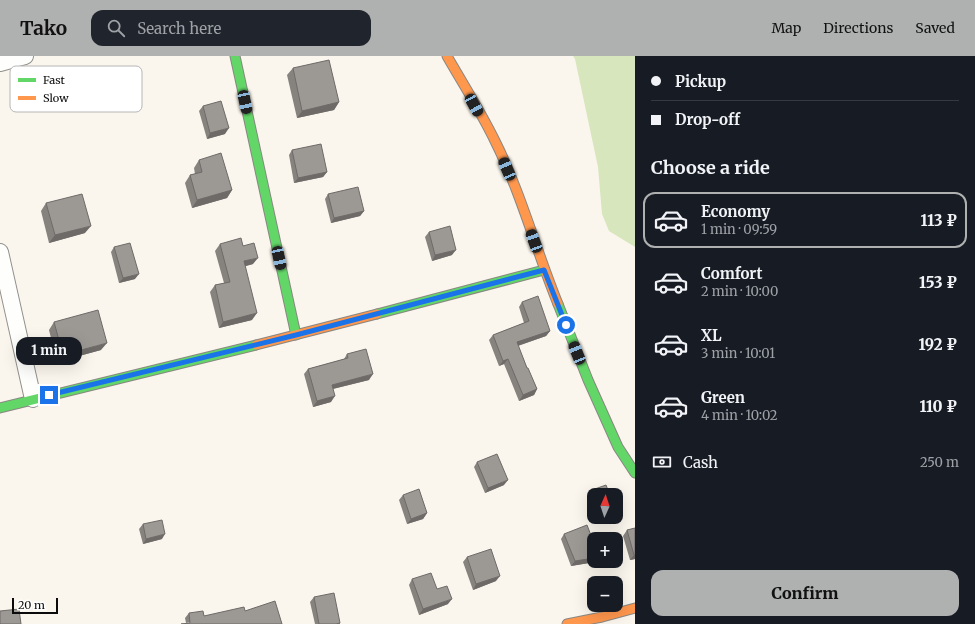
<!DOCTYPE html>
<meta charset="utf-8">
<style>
:root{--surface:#171b24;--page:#20242c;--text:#f1f3f6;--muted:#9ea1a6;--line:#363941;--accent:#afb0b0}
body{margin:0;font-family:Merriweather,serif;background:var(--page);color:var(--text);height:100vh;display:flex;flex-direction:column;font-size:15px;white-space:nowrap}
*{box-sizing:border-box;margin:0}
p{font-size:13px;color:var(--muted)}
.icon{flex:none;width:22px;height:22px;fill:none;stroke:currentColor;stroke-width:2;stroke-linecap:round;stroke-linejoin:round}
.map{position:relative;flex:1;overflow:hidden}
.drawer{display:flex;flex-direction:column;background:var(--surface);width:340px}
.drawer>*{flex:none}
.top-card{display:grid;align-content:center;height:88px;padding:0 16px;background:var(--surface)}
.needle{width:26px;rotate:3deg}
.fabs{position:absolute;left:587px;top:432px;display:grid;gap:8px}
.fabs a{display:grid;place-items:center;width:36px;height:36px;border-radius:8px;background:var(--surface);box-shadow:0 4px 16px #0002;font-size:20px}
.scale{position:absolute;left:12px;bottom:10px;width:46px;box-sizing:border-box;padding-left:4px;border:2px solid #0b0b0b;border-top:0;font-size:11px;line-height:14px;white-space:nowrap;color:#0b0b0b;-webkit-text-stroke:3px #fff;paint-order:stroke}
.end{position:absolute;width:18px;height:18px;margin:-9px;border:5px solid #1a73e8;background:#fff;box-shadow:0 0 0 2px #fff}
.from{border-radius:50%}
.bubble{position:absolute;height:28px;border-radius:12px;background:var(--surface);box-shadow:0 4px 16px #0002;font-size:13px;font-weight:800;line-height:28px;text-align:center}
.car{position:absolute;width:12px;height:24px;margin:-12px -6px;border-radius:5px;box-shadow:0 0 3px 1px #0007;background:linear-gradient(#222 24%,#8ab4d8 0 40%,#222 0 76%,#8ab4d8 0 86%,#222 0)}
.top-card b{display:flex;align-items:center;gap:14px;height:38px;font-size:15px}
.top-card b+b{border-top:1px solid var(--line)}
.top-card i{width:10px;height:10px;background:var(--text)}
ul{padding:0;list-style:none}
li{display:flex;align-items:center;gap:12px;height:56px;margin:0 8px 6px;padding:0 8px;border:2px solid transparent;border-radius:12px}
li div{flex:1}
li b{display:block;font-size:15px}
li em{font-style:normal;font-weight:800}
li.current{border-color:var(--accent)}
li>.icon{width:36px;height:36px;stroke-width:1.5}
h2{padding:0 16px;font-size:18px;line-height:48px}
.pay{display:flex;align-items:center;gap:10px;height:44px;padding:0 16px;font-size:15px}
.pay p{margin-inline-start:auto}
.button{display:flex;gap:8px;margin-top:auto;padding:8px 16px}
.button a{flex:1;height:46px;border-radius:12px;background:var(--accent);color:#111;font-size:16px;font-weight:800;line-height:46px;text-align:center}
header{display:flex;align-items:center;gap:24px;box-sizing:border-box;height:56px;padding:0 20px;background:var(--accent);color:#111}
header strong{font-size:19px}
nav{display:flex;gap:22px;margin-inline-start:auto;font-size:14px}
.search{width:280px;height:36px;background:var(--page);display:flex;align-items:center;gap:10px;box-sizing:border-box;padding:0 14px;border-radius:12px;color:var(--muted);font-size:15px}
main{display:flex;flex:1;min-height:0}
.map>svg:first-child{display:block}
.forest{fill:#d7e6bc}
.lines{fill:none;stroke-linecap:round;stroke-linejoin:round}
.street-casing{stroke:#93918d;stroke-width:18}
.fast-casing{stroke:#898783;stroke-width:11}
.slow-casing{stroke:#898783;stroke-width:11}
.street{stroke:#fefefc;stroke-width:16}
.fast{stroke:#63d668;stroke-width:9}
.slow{stroke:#ff974d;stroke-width:9}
.wall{fill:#86837f}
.shaded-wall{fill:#6d6a68}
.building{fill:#9c9894;stroke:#6d6a68}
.route{stroke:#1a73e8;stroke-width:5}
.key{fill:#fff;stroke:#b6b6b6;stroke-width:1}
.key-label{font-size:11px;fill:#0b0b0b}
</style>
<header>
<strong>Tako</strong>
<div class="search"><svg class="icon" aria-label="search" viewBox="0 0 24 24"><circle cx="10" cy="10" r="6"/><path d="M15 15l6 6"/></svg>Search here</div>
<nav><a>Map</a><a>Directions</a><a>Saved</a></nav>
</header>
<main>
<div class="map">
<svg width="635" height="568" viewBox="0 0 635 568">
<rect width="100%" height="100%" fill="#faf6ed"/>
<path class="forest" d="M573,0H635V191L609,175L602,158L598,111L575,3Z"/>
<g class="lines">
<g class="street-casing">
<path id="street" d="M0,7L25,0
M0,196L33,343"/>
</g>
<g class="fast-casing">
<path id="fast" d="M235,0L296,279
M558,248L588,324L618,391L635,417
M377,258L544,214
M0,352L256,289"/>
</g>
<g class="slow-casing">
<path id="slow" d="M447,0C463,28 481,56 495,85C521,137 536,194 558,248
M256,289L377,258
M567,568L602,561L635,552"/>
</g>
<use href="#street" class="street"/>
<use href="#fast" class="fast"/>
<use href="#slow" class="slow"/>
</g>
<path class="wall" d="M293,12L339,46L334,54L297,62L287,19Z
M203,50L225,78L207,83L199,55Z
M292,94L327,116L323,121L294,127L289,99Z
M199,104L232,134L227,142L192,152L185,127L190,119L195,118L194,112Z
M328,138L364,155L360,160L331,167L325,143Z
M46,147L85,177L49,187L41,155Z
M429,176L452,199L432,205L425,181Z
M220,188L243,190L253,208L245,210L252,264L219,272L210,236L215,229L224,227L215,195Z
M114,191L135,223L119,227L111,196Z
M522,246L550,275L546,280L518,290L527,312L537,333L534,339L519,345L504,308L499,310L489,284L493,279L524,267L519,251Z
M54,266L101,294L57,306L49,274Z
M347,298L369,324L333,333L331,346L313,351L304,318L308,313L344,303Z
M477,406L504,429L485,437L474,411Z
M592,434L594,439V446L590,436Z
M403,439L427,457L423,463L407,468L399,444Z
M143,468L162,483L143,488L139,473Z
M635,472V503L630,504L623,480L627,474Z
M564,478L595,506L571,510L561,483Z
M467,501L496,525L473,534L463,506Z
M412,523L448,548L419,559L409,529Z
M314,541L340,567V568H315L310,546Z
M245,555L186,567L185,562L189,557L204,560Z"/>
<path class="shaded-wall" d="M339,46L334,54L297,62L302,55Z
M229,72L225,78L207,83L210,77Z
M327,116L323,121L294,127L298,122Z
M232,134L227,142L192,152L197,144Z
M364,155L360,160L331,167L334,162Z
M91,170L85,177L49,187L55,179Z
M456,194L452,199L432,205L435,199Z
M258,202L253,208L239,212L244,205Z
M139,218L135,223L119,227L123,222Z
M257,257L252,264L219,272L223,266Z
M550,275L546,280L514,291L517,286Z
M107,287L101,294L57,306L63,299Z
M508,303L504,308L499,310L503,305Z
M373,318L369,324L328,334L332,329Z
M537,333L534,339L519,345L523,339Z
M335,340L331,346L313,351L317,345Z
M508,424L504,429L485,437L488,432Z
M427,457L423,463L407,468L411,463Z
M165,478L162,483L143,488L146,483Z
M634,499H635V503L630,504Z
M594,502V505H596L595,506L571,510L575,505Z
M500,520L496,525L473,534L476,528Z
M452,543L448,548L419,559L423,553Z"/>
<path class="building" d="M329,4L339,46L302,55L293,12Z
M221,45L229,72L210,77L203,50Z
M321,88L327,116L298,122L292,94Z
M221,97L232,134L197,144L190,119L202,116L199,104Z
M358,131L364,155L334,162L328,138Z
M82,138L91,170L55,179L46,147Z
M450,170L456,194L435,199L429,176Z
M241,182L243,190L254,187L258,202L244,205L257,257L223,266L215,229L230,226L220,188Z
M130,187L139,218L123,222L114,191Z
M538,240L550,275L517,286L527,312H528L537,333L523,339L508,303L503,305L493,279L529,265L522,246Z
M98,254L107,287L63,299L54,266Z
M366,293L373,318L332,329L335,340L317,345L308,313L348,302L347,298Z
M497,398L508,424L488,432L477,406Z
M606,429L610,439H594L592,434Z
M419,433L427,457L411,463L403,439Z
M162,464L165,478L146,483L143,468Z
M587,469L594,487V502L575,505L564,478Z
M635,472V499H634L627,474Z
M491,493L500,520L476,528L467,501Z
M431,517L437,533L447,530L452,543L423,553L412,523Z
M334,537L340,567L336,568H319L314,541Z
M275,545L282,568H181L190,567L189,557L203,555L204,560L244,551L245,555Z
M19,553L21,568H0V555Z"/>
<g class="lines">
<path class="route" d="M49,339L296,279L544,214L566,269"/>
</g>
<rect x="10" y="10" width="132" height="46" rx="6" class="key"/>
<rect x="18" y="22" width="18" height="4" fill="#63d668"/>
<rect x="18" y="40" width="18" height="4" fill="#ff974d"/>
<g class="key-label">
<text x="43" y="28">Fast</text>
<text x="43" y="46">Slow</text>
</g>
</svg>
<div class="fabs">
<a><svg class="needle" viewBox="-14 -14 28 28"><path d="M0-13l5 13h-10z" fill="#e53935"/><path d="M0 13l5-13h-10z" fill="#9ea1a6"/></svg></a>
<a>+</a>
<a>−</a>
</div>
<div class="scale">20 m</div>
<i class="end from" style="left:566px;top:269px"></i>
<i class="end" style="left:49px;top:339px"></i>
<div class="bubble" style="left:16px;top:281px;width:66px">1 min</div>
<i class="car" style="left:245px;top:46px;rotate:168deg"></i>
<i class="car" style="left:474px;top:49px;rotate:151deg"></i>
<i class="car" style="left:507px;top:113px;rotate:337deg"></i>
<i class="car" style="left:534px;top:185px;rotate:340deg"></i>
<i class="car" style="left:279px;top:202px;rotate:168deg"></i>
<i class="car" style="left:577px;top:297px;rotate:338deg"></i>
</div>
<section class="drawer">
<div class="top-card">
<b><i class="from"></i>Pickup</b>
<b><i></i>Drop-off</b>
</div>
<h2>Choose a ride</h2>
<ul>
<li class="current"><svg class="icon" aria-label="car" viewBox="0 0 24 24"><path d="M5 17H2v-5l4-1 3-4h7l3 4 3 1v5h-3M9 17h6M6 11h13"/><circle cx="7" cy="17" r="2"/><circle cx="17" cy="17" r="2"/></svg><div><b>Economy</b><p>1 min · 09:59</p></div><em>113 ₽</em></li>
<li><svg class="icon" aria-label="car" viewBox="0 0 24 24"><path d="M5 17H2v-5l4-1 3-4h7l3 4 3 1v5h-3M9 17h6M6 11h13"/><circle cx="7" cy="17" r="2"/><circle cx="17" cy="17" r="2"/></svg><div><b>Comfort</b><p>2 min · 10:00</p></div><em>153 ₽</em></li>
<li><svg class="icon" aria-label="car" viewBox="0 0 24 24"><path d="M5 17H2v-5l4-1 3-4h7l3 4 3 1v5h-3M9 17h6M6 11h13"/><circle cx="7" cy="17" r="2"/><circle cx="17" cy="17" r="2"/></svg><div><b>XL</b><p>3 min · 10:01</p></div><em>192 ₽</em></li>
<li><svg class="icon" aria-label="car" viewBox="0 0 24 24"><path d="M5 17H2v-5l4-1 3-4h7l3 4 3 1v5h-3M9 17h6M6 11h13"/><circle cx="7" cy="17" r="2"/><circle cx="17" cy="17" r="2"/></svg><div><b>Green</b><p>4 min · 10:02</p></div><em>110 ₽</em></li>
</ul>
<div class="pay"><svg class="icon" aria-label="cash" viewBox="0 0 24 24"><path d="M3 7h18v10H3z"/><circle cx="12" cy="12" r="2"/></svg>Cash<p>250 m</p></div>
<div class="button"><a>Confirm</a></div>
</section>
</main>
